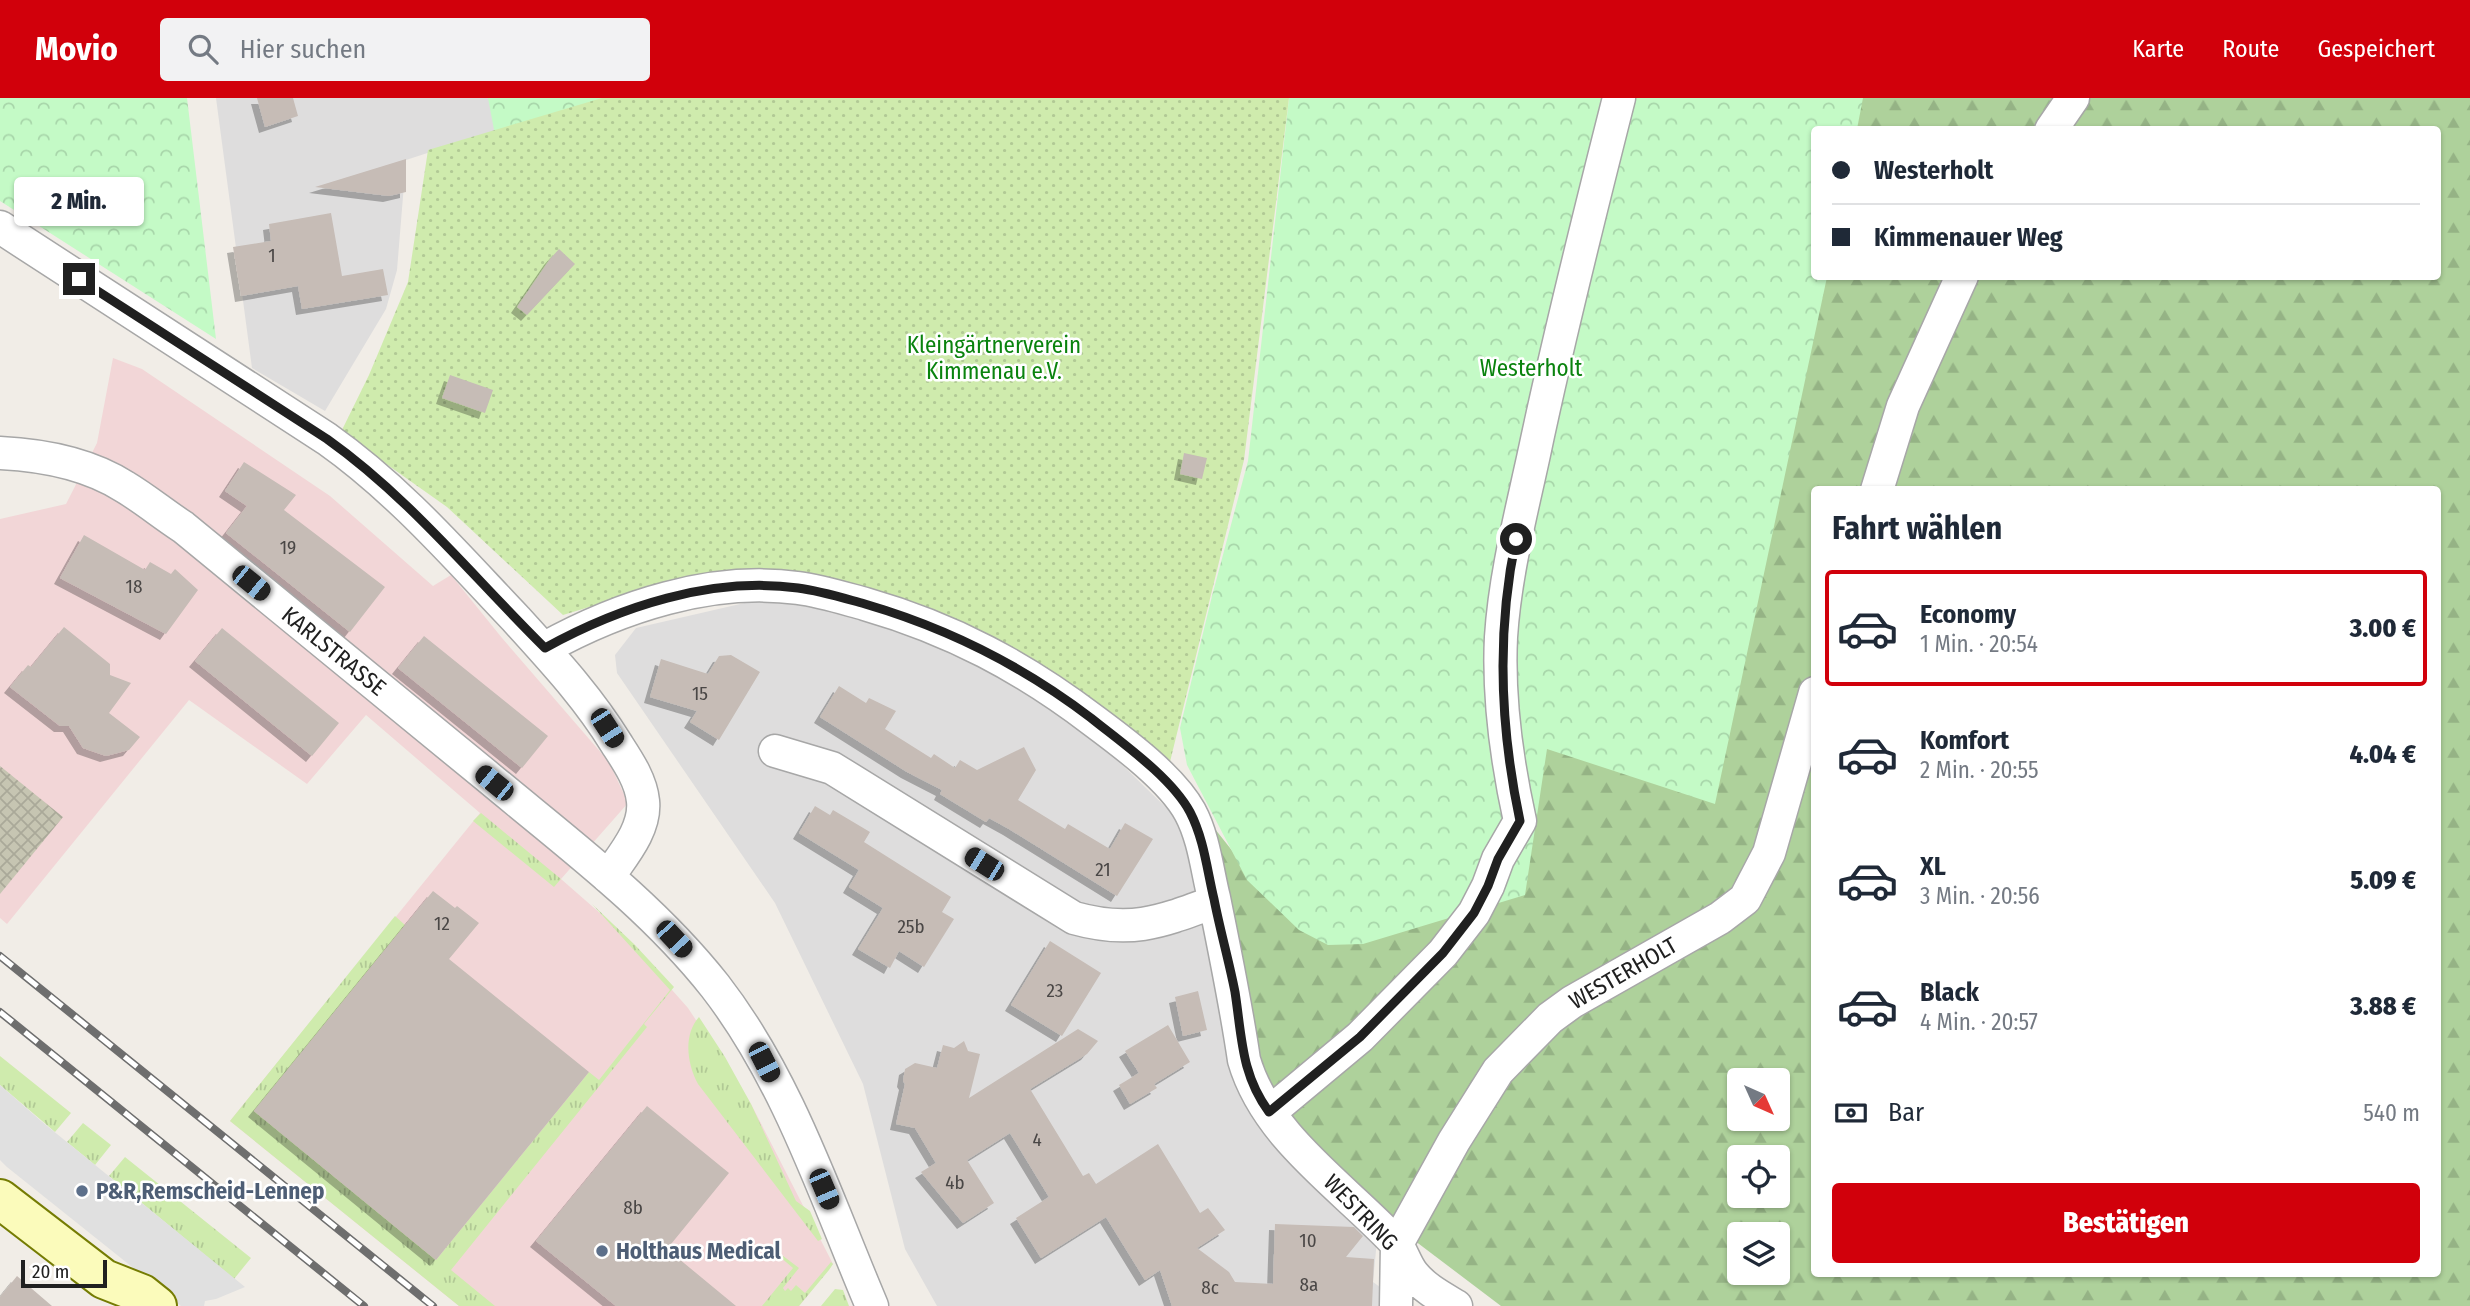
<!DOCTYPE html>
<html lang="de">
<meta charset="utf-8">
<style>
:root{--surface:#fff;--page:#f2f2f3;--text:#1f2937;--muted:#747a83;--line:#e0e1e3;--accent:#d1000b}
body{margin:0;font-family:"Fira Sans Condensed",sans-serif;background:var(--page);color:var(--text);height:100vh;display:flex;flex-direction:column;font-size:26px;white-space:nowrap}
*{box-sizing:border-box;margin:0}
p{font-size:23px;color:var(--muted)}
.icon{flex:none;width:38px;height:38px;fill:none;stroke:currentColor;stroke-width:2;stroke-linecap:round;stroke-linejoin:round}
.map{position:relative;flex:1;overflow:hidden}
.sheet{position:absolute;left:1811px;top:388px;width:630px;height:791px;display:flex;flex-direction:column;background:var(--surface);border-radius:7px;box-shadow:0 2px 5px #0004}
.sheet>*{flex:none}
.banner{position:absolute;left:1811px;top:28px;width:630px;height:154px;border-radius:7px;box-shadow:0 2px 5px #0004;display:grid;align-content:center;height:154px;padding:0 21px;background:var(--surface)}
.needle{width:46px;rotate:135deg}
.tools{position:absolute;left:1727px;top:970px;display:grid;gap:14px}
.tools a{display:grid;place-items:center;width:63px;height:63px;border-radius:7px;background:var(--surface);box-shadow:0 2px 5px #0004;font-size:35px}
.scale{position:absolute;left:21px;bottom:18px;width:86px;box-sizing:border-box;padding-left:7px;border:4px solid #202020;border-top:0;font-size:19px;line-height:24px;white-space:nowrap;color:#202020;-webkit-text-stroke:5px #fff;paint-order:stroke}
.end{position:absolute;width:32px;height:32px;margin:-16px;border:9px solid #202020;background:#fff;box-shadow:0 0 0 4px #fff}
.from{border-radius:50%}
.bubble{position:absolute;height:49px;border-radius:7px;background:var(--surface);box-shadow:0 2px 5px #0004;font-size:23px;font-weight:800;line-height:49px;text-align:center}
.car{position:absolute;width:21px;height:42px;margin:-21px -10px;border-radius:9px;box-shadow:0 0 5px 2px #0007;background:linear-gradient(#222 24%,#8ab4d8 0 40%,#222 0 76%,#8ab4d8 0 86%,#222 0)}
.banner b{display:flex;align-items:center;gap:24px;height:66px;font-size:26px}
.banner b+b{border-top:2px solid var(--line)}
.banner i{width:18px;height:18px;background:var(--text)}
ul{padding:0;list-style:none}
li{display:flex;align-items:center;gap:21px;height:116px;margin:0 14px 10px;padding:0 7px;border:4px solid transparent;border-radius:7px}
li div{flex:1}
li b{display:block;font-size:26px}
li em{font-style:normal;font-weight:800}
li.selected{border-color:var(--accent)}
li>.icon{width:63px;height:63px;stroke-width:1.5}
h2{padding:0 21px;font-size:32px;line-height:84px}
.pay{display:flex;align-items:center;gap:18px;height:77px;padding:0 21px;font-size:26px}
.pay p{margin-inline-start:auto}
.cta{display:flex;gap:14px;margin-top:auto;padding:14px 21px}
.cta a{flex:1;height:80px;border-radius:7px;background:var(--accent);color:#fff;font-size:28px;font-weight:800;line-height:80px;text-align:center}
header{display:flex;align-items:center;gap:42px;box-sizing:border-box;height:98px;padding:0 35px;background:var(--accent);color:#fff}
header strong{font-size:33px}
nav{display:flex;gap:38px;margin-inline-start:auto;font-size:24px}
.search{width:490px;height:63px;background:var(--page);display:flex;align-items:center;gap:18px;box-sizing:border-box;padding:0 24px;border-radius:7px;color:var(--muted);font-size:26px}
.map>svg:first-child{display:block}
.residential{fill:#dedddd}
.commercial{fill:#f2d6d7}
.construction{fill:url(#construction-cross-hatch)}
.grass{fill:url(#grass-tufts)}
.forest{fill:url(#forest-firs);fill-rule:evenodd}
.park{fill:url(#park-crowns)}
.garden{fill:url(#garden-dots)}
.parking{fill:#e0e0e0}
.building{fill:#c6bcb6;filter:url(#shadow)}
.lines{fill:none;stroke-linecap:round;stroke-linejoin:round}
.street-casing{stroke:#a7a7a7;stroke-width:35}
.secondary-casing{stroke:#757c03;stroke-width:42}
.street{stroke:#fff;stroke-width:32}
.secondary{stroke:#fbfbbb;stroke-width:38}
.rail-casing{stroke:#6e6e6e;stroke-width:8}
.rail{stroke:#fff;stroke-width:5;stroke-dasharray:16;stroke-linecap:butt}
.route{stroke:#202020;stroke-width:9}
.service-dot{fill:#5c6f8a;stroke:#fff;stroke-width:2.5}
.labels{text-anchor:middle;stroke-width:5;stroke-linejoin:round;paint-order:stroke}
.number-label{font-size:19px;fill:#4a4746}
.park-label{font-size:23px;fill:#0a830e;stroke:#fff}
.street-label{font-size:23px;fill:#202020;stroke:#fff}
.service-label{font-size:23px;font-weight:bold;fill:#4e5e75;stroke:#fff;text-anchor:start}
</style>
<header>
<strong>Movio</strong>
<div class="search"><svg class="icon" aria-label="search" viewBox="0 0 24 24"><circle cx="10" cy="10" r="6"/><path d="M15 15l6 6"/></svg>Hier suchen</div>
<nav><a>Karte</a><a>Route</a><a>Gespeichert</a></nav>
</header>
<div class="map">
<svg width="2470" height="1208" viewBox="0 0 2470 1208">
<defs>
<pattern id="construction-cross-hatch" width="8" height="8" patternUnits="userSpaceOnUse" patternTransform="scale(1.75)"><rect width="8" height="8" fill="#c6c5b2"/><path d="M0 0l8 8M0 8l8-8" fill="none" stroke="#aaa999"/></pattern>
<pattern id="grass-tufts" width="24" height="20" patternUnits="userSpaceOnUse" patternTransform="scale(1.75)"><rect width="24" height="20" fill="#cfebad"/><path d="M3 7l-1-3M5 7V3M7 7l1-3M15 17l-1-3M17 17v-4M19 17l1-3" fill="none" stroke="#b1c995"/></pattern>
<pattern id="forest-firs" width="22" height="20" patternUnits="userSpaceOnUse" patternTransform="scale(1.75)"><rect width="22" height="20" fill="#aed19b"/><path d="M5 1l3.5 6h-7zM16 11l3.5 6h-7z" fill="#95b385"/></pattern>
<pattern id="park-crowns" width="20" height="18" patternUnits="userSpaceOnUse" patternTransform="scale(1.75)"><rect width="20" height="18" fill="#c4fac6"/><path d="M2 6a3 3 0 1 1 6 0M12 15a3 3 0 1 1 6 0" fill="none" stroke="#a8d6aa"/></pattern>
<pattern id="garden-dots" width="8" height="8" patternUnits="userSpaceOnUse" patternTransform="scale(1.75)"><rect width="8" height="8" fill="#cfebad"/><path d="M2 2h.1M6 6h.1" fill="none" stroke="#b1c995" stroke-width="1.8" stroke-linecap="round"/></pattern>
<filter id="shadow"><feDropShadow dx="-6" dy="6" stdDeviation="0" flood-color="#0004"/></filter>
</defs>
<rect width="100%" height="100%" fill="#f1ede7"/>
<path class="residential" d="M216,0H542L547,16L406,62L397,172L386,211L325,313L252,270Z
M775,498L961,547L1074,620L1182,725L1377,1142L1373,1184L1406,1208H937L905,1151L863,986L775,805L617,575L615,557L636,530Z"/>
<path class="commercial" d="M113,260L142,271L330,398L433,488L451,477L502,540L609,664L628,705L561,781L617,830L688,910L751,1006L833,1166L799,1208H459L230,1023L480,715L366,617L307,686L189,602L7,826L0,820V421L66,406L97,345Z"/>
<path class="construction" d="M0,668L63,719L0,796Z"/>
<path class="grass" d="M481,715L561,781L554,789L473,723Z
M592,806L635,847L674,889L644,926L647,929L451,1172L495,1208H459L230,1023L395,818L405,827L254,1013L436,1162L589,974L599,982L670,892Z
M699,919L725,959L751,1006L796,1103L810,1113L822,1141L818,1143L698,986C687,966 683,937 699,919Z
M0,958L71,1015L55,1034L0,987Z
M83,1025L111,1047L95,1067L67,1044Z
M125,1059L251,1160L234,1181L109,1078Z
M774,1151L799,1170L783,1190L785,1193L788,1190L791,1193L796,1187L805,1195L831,1164L833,1166L829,1172L799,1208H762L793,1170L773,1153Z
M835,1191L843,1192L849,1208H821Z"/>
<path class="forest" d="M1855,0H2470V1208H1501L1390,1124L1291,1024L1264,980L1196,707L1253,779L1541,641L1818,179L2438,178V32L1849,31ZM1815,392H2438V1176H1815ZM1740,982H1778V1020H1740ZM1740,1059H1778V1097H1740ZM1740,1136H1778V1174H1740Z"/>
<path class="park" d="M0,0H187L216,241L0,103Z
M488,0H619L495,37Z
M1289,0H1863L1857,31L1815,32V178L1827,179L1715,706L1547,651L1525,797L1363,846L1328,847L1299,832L1247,782L1187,667L1180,630L1212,498L1248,363Z"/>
<path class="garden" d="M602,0H1289L1244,362L1168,672L902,503L844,483L758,472L681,481L563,517L447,409L341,334L369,277L408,184L428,52Z"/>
<path class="parking" d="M0,987L41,1023L245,1189L216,1201L205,1203L204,1208H181L7,1069L0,1062Z"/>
<path class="building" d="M257,0H293L298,18L265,29Z
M406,61V94L389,98L315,89Z
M331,115L342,178L383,171L388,197L302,211L298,188L241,198L233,149L271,143L269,126Z
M559,151L575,166L527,217L517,209L550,161Z
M450,277L493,292L485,315L442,300Z
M1184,355L1207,360L1202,381L1180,376Z
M244,364L296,397L284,412L385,489L350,534L226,435L247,408L225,393Z
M84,437L145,472L150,464L171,476L175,471L198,492L166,536L60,480Z
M64,529L110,566V577L131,585L109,615L140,639L129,652L106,658L83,650L69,628H60L10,589L28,567L31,569Z
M222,530L339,625L312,658L195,563Z
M424,538L548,638L522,670L398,570Z
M731,557L760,574L719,642L690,624L697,613L650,599L661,561L708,576L719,558Z
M839,588L866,605L869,600L896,613L885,631L931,660L934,656L955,670L960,662L977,672L1024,649L1036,672L1018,702L1065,731L1068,726L1110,751L1125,725L1153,741L1117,798L1009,731L989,720L986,724L940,696L942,692L907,674L820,619Z
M815,708L830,717L833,712L870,734L864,744L951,799L942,814L954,821L924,869L899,853L890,870L858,851L883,810L849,789L859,772L799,735Z
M433,793L455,810L457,808L479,825L449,861L589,974L436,1162L254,1013Z
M1050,843L1101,875L1062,938L1011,907Z
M1198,893L1207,932L1183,938L1175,899Z
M1168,927L1190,964L1154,986L1157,990L1130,1006L1119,987L1139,975L1125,953Z
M1078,931L1098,943L1087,956L1030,991L1083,1078L1089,1075L1096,1086L1158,1046L1200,1115L1208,1110L1225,1132L1197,1150L1229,1174L1235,1184L1273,1186L1275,1126L1354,1129L1363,1138L1346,1159L1374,1161L1372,1208H1172L1160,1172L1145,1182L1106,1119L1041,1160L1016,1120L1049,1099L1010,1035L967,1062L994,1105L963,1125L921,1074L936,1065L915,1030L896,1026L905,986L903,983L905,971L915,965L937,970L943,947L954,950L964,943L968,953L980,956L969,1000Z
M647,1008L729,1075L667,1151L736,1208H616L536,1143Z
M17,1178L52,1208H0V1199Z"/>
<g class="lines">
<g class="street-casing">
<path id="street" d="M2051,32L2073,0
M0,129L327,341C399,392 456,458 516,521C553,562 587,598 616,645C627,662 641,682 643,703C646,731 623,757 608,779
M0,355C41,357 89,366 125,389C145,401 163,416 183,429C284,513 386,596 488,679C567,745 651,807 715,888C788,982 826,1100 872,1208
M1877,392L1903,308L1962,178
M545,550C619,509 712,478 798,490C821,493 843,500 865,506C952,531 1023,569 1094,623C1125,646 1172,681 1190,714C1204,740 1207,772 1214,800C1225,854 1236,907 1244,962C1266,1038 1341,1087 1394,1143C1402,1152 1405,1166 1413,1176C1424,1190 1441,1199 1456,1208
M775,653L832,670L1074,820C1131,836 1160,824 1214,804
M1270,1014L1360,939L1443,855L1474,815L1488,788L1498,761L1520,723C1507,664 1498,600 1501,539C1505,477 1521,416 1534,356C1559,237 1589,118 1619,0
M1396,1208L1397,1146L1454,1043L1498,973L1550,920L1572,904L1720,820L1745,801L1769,755L1815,595"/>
</g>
<g class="secondary-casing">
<path id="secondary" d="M0,1101L104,1181L142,1196L157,1208"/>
</g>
<use href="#street" class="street"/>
<use href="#secondary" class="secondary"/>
<g class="rail-casing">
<path id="rail" d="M0,858L433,1208
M0,914L364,1208"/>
</g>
<use href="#rail" class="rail"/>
</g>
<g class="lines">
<path class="route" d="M79,181L327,341C410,400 473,479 545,550C619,509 712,478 798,490C821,493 843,500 865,506C947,530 1023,568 1091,620C1122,645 1171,679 1190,714C1204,741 1207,772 1214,801C1220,832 1229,863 1235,894C1242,939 1241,976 1269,1014L1360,939L1443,855L1474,815L1488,788L1498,761L1520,723C1500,629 1496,536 1516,441"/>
</g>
<g class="service-dot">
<circle cx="82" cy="1093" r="7"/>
<circle cx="602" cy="1153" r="7"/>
</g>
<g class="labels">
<g class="number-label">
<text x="272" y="164">1</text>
<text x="288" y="456">19</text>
<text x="134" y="495">18</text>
<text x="700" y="602">15</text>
<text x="1103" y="778">21</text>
<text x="442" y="832">12</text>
<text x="911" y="835">25b</text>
<text x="1055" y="899">23</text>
<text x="1037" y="1048">4</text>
<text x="955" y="1091">4b</text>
<text x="633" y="1116">8b</text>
<text x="1308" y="1149">10</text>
<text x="1309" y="1193">8a</text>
<text x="1210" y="1196">8c</text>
</g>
<g class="park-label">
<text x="994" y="255">Kleingärtnerverein<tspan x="994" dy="26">Kimmenau e.V.</tspan></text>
<text x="1531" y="278">Westerholt</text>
</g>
<g class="street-label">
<text transform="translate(334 553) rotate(39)" y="8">KARLSTRASSE</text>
<text transform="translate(1623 875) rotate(-30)" y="8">WESTERHOLT</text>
<text transform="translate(1361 1114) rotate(46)" y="8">WESTRING</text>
</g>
<g class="service-label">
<text x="96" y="1101">P&amp;R,Remscheid-Lennep</text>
<text x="616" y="1161">Holthaus Medical</text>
</g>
</g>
</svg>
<div class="tools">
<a><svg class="needle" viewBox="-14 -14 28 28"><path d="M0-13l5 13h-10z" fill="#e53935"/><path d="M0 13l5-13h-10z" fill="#747a83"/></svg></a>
<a><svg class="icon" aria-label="locate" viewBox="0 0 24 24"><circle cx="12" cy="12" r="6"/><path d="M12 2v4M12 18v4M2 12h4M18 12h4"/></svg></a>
<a><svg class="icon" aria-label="layers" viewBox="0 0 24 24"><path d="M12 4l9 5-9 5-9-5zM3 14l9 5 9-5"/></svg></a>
</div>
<div class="scale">20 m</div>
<i class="end from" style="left:1516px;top:441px"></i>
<i class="end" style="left:79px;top:181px"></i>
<div class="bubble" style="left:14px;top:79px;width:130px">2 Min.</div>
<i class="car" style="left:251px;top:485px;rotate:129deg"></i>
<i class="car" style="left:607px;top:630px;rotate:147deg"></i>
<i class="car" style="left:494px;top:685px;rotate:309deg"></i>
<i class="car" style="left:984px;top:766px;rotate:302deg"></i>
<i class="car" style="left:674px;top:841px;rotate:137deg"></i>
<i class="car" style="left:764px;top:964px;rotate:153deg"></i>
<i class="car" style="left:824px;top:1091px;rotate:157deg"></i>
<div class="banner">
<b><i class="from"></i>Westerholt</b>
<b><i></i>Kimmenauer Weg</b>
</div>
<section class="sheet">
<h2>Fahrt wählen</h2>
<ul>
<li class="selected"><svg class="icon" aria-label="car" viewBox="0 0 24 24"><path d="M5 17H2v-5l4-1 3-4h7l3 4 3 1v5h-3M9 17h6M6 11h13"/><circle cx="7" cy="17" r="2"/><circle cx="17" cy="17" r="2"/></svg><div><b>Economy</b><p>1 Min. · 20:54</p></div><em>3.00 €</em></li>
<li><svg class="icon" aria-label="car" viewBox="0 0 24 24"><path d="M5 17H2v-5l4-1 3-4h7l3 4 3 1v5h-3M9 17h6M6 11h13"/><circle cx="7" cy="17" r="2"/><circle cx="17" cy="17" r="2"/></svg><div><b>Komfort</b><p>2 Min. · 20:55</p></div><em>4.04 €</em></li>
<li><svg class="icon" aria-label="car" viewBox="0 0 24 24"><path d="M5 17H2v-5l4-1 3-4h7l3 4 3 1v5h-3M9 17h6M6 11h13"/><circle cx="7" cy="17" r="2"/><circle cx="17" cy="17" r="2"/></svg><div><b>XL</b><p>3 Min. · 20:56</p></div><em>5.09 €</em></li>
<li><svg class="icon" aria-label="car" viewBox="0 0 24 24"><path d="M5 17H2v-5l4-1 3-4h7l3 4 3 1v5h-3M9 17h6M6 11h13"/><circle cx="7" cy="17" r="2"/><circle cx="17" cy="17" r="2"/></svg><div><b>Black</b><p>4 Min. · 20:57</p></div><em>3.88 €</em></li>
</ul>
<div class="pay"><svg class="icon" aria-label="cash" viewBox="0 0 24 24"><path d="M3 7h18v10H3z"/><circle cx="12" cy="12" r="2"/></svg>Bar<p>540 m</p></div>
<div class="cta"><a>Bestätigen</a></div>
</section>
</div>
